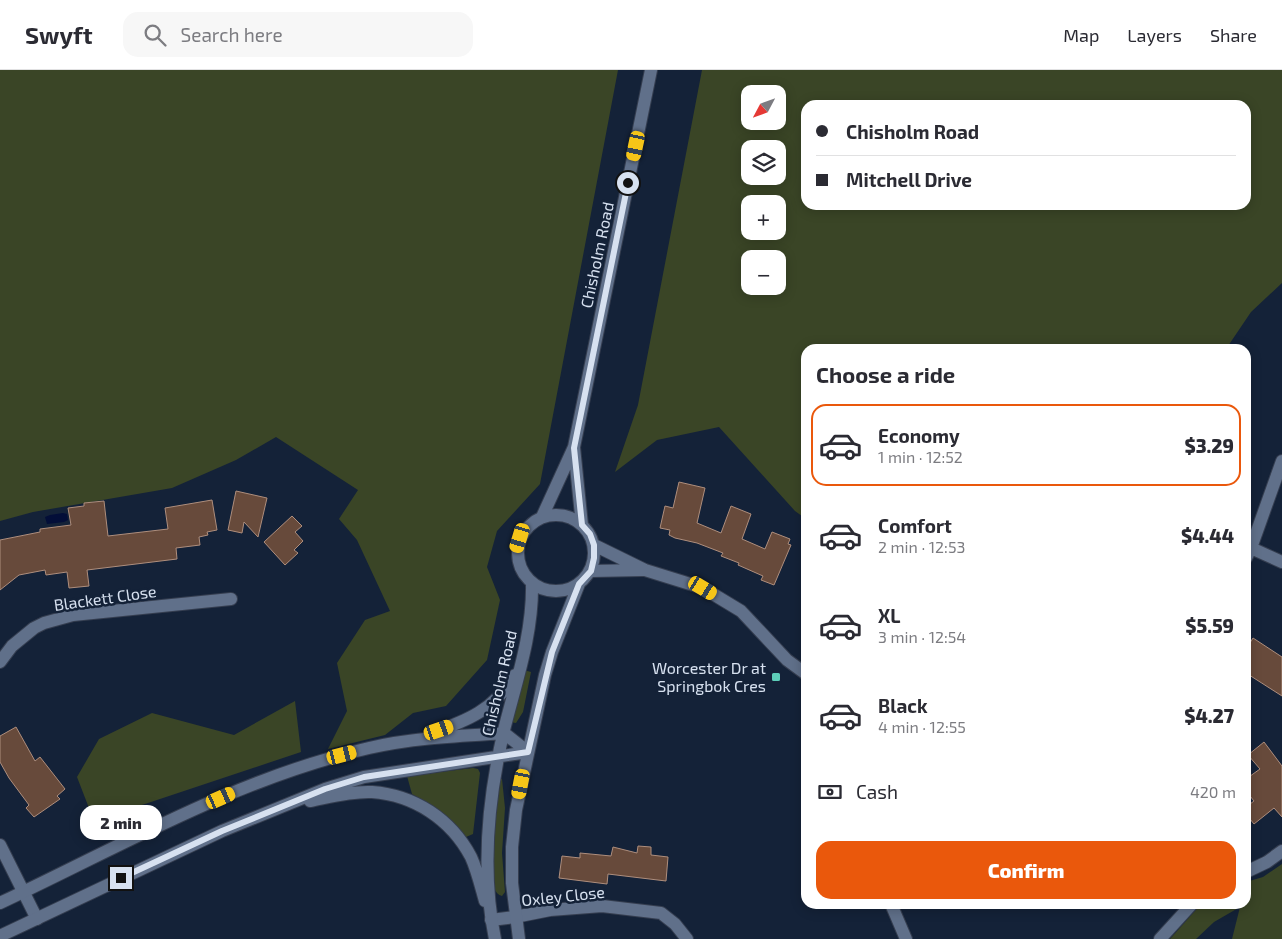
<!DOCTYPE html>
<meta charset="utf-8">
<style>
:root{--surface:#fff;--page:#f7f7f7;--text:#2b2b33;--muted:#7c7c81;--line:#e1e1e2;--accent:#ea580c}
body{margin:0;font-family:"Exo 2",sans-serif;background:var(--page);color:var(--text);height:100vh;display:flex;flex-direction:column;font-size:19px;white-space:nowrap}
*{box-sizing:border-box;margin:0}
p{font-size:16px;color:var(--muted)}
.icon{flex:none;width:28px;height:28px;fill:none;stroke:currentColor;stroke-width:2;stroke-linecap:round;stroke-linejoin:round}
.map{position:relative;flex:1;overflow:hidden}
.details{position:absolute;left:801px;top:274px;width:450px;height:565px;display:flex;flex-direction:column;background:var(--surface);border-radius:15px;box-shadow:0 2px 12px #0003}
.details>*{flex:none}
.top-card{position:absolute;left:801px;top:30px;width:450px;height:110px;border-radius:15px;box-shadow:0 2px 12px #0003;display:grid;align-content:center;height:110px;padding:0 15px;background:var(--surface)}
.needle{width:32px;rotate:229deg}
.fabs{position:absolute;left:741px;top:15px;display:grid;gap:10px}
.fabs a{display:grid;place-items:center;width:45px;height:45px;border-radius:10px;background:var(--surface);box-shadow:0 2px 12px #0003;font-size:25px}
.end{position:absolute;width:22px;height:22px;margin:-11px;border:6px solid #d7e1f0;background:#111;box-shadow:0 0 0 2px #111}
.from{border-radius:50%}
.bubble{position:absolute;height:35px;border-radius:15px;background:var(--surface);box-shadow:0 2px 12px #0003;font-size:16px;font-weight:800;line-height:35px;text-align:center}
.car{position:absolute;width:15px;height:30px;margin:-15px -8px;border-radius:6px;box-shadow:0 0 4px 1px #0007;background:linear-gradient(#f5c518 24%,#345 0 40%,#f5c518 0 76%,#345 0 86%,#f5c518 0)}
.top-card b{display:flex;align-items:center;gap:18px;height:48px;font-size:19px}
.top-card b+b{border-top:1px solid var(--line)}
.top-card i{width:12px;height:12px;background:var(--text)}
ul{padding:0;list-style:none}
li{display:flex;align-items:center;gap:15px;height:82px;margin:0 10px 8px;padding:0 5px;border:2px solid transparent;border-radius:15px}
li div{flex:1}
li b{display:block;font-size:19px}
li em{font-style:normal;font-weight:800}
li.selected{border-color:var(--accent)}
li>.icon{width:45px;height:45px;stroke-width:1.5}
h2{padding:0 15px;font-size:22px;line-height:60px}
.pay{display:flex;align-items:center;gap:12px;height:55px;padding:0 15px;font-size:19px}
.pay p{margin-inline-start:auto}
.button{display:flex;gap:10px;margin-top:auto;padding:10px 15px}
.button a{flex:1;height:58px;border-radius:15px;background:var(--accent);color:#fff;font-size:20px;font-weight:800;line-height:58px;text-align:center}
header{display:flex;align-items:center;gap:30px;box-sizing:border-box;height:70px;padding:0 25px;background:var(--surface);border-bottom:1px solid var(--line)}
header strong{font-size:24px}
nav{display:flex;gap:28px;margin-inline-start:auto;font-size:18px}
.search{width:350px;height:45px;background:var(--page);display:flex;align-items:center;gap:12px;box-sizing:border-box;padding:0 18px;border-radius:15px;color:var(--muted);font-size:19px}
.map>svg:first-child{display:block}
.green{fill:#3a4526;fill-rule:evenodd}
.water{fill:#030e38}
.building{fill:#674a3b;stroke:#ae8e7d}
.lines{fill:none;stroke-linecap:round;stroke-linejoin:round}
.street-casing{stroke:#353e50;stroke-width:14}
.secondary-casing{stroke:#353e50;stroke-width:14}
.street{stroke:#60708a;stroke-width:12}
.secondary{stroke:#60708a;stroke-width:12}
.route{stroke:#d7e1f0;stroke-width:6}
.poi-dot{fill:#5dceb9;stroke:#142238;stroke-width:2}
.labels{text-anchor:middle;stroke-width:5;stroke-linejoin:round;paint-order:stroke}
.street-label{font-size:16px;fill:#d7e1f0;stroke:#142238}
.poi-label{font-size:16px;fill:#d7e1f0;stroke:#142238;text-anchor:end}
</style>
<header>
<strong>Swyft</strong>
<div class="search"><svg class="icon" aria-label="search" viewBox="0 0 24 24"><circle cx="10" cy="10" r="6"/><path d="M15 15l6 6"/></svg>Search here</div>
<nav><a>Map</a><a>Layers</a><a>Share</a></nav>
</header>
<div class="map">
<svg width="1282" height="869" viewBox="0 0 1282 869">
<rect width="100%" height="100%" fill="#142238"/>
<path class="green" d="M0,0H618L540,414L497,461L487,497L500,530L487,590L446,636L413,643L385,665L328,679L347,641L337,593L365,550L390,541L357,470L339,449L358,420L276,367L236,390L172,418L33,442L0,451Z
M702,0H1282V213L1251,242L1226,279H806V449L795,441L719,357L657,370L615,402L638,335ZM750,24H778V51H750ZM806,35H1246V135H806ZM750,79H778V106H750ZM750,134H778V161H750ZM750,189H778V216H750Z
M524,600L531,602L523,642L516,653L510,652Z
M295,631L301,682L94,751L77,707L99,669L152,643L234,665Z
M473,698L478,699L480,703L473,764L466,767C448,747 436,738 412,724L407,706Z
M498,709H502L505,738L502,783L505,822L502,826C494,824 493,814 491,806Z
M1282,794V869H1232L1240,837L1214,852L1196,869H1170L1201,834H1246V812L1263,807Z"/>
<path class="water" d="M63,443L67,444L68,450L64,452L47,454L45,447L50,445Z"/>
<path class="building" d="M679,412L705,418L697,453L721,463L731,436L751,444L742,469L765,479L772,462L790,469L788,474L791,475L774,515L761,510L763,506L738,495L739,493L721,486L723,483L697,473L675,468L669,465L670,460L660,458L665,436L673,438Z
M236,421L267,428L258,467L244,452L242,463L228,460Z
M212,430L217,460L207,462L208,465L199,467L200,475L176,478L177,489L87,500L89,516L69,518L67,502L46,505L45,500L19,505L0,520V470L40,462V459L71,455L68,438L84,436V433L104,431L108,466L168,459L165,438Z
M292,446L302,456L295,462L303,471L294,480L298,483L285,495L264,472Z
M1253,568L1282,587V626L1246,603V579Z
M16,657L35,691L40,687L65,719L57,726L60,729L34,747L26,738L29,735L9,708L0,692V666Z
M1264,672L1282,696V747L1274,738L1254,754L1246,744V737L1254,731L1246,721V709L1260,699L1248,685Z
M638,776L651,777V785L668,787L666,811L608,804L607,814L559,808L562,786L580,788V783L611,786L613,777L637,783Z"/>
<g class="lines">
<g class="street-casing">
<path id="street" d="M594,475L645,500L703,518L741,541L787,590L806,604
M1251,478L1282,492
M1246,488L1251,478L1282,391
M591,501L642,500
M0,592L12,576L34,558L44,553L73,545L231,529
M0,775L37,849
M1246,802L1267,792L1282,781
M891,834L906,869
M491,850L515,847L550,840L602,836L661,843L675,854L687,869
M1160,869L1192,834"/>
</g>
<g class="secondary-casing">
<path id="secondary" d="M574,377L582,455
M518 483a38 38 0 1 1 76 0a38 38 0 1 1-76 0Z
M542,447L574,377L651,0
M431,663C467,651 494,640 515,605
M310,731C330,727 351,721 372,722C414,725 451,749 471,787C477,800 481,817 485,831
M0,833C121,776 238,708 369,678C413,668 458,666 504,663L528,682
M0,866L222,761L325,719L364,707L528,682
M495,869C481,801 488,728 504,660C516,612 533,564 532,514
M519,869L512,813V777L516,740L545,605L552,582L579,514"/>
</g>
<use href="#street" class="street"/>
<use href="#secondary" class="secondary"/>
</g>
<g class="lines">
<path class="route" d="M121,808L222,761L325,719L364,707L528,682L552,582L579,514L591,501L594,488V475L590,464L582,455L574,378L628,113"/>
</g>
<rect class="poi-dot" x="771" y="602" width="10" height="10" rx="2.5"/>
<g class="labels">
<g class="street-label">
<text transform="translate(597 185) rotate(-78)" y="6">Chisholm Road</text>
<text transform="translate(105 528) rotate(-8)" y="6">Blackett Close</text>
<text transform="translate(499 613) rotate(-77)" y="6">Chisholm Road</text>
<text transform="translate(563 826) rotate(-6)" y="6">Oxley Close</text>
</g>
<g class="poi-label">
<text x="766" y="604">Worcester Dr at<tspan x="766" dy="18">Springbok Cres</tspan></text>
</g>
</g>
</svg>
<div class="fabs">
<a><svg class="needle" viewBox="-14 -14 28 28"><path d="M0-13l5 13h-10z" fill="#e53935"/><path d="M0 13l5-13h-10z" fill="#7c7c81"/></svg></a>
<a><svg class="icon" aria-label="layers" viewBox="0 0 24 24"><path d="M12 4l9 5-9 5-9-5zM3 14l9 5 9-5"/></svg></a>
<a>+</a>
<a>−</a>
</div>
<i class="end from" style="left:628px;top:113px"></i>
<i class="end" style="left:121px;top:808px"></i>
<div class="bubble" style="left:80px;top:735px;width:82px">2 min</div>
<i class="car" style="left:636px;top:76px;rotate:192deg"></i>
<i class="car" style="left:520px;top:468px;rotate:197deg"></i>
<i class="car" style="left:703px;top:518px;rotate:121deg"></i>
<i class="car" style="left:439px;top:660px;rotate:71deg"></i>
<i class="car" style="left:342px;top:685px;rotate:76deg"></i>
<i class="car" style="left:521px;top:714px;rotate:191deg"></i>
<i class="car" style="left:221px;top:728px;rotate:66deg"></i>
<div class="top-card">
<b><i class="from"></i>Chisholm Road</b>
<b><i></i>Mitchell Drive</b>
</div>
<section class="details">
<h2>Choose a ride</h2>
<ul>
<li class="selected"><svg class="icon" aria-label="car" viewBox="0 0 24 24"><path d="M5 17H2v-5l4-1 3-4h7l3 4 3 1v5h-3M9 17h6M6 11h13"/><circle cx="7" cy="17" r="2"/><circle cx="17" cy="17" r="2"/></svg><div><b>Economy</b><p>1 min · 12:52</p></div><em>$3.29</em></li>
<li><svg class="icon" aria-label="car" viewBox="0 0 24 24"><path d="M5 17H2v-5l4-1 3-4h7l3 4 3 1v5h-3M9 17h6M6 11h13"/><circle cx="7" cy="17" r="2"/><circle cx="17" cy="17" r="2"/></svg><div><b>Comfort</b><p>2 min · 12:53</p></div><em>$4.44</em></li>
<li><svg class="icon" aria-label="car" viewBox="0 0 24 24"><path d="M5 17H2v-5l4-1 3-4h7l3 4 3 1v5h-3M9 17h6M6 11h13"/><circle cx="7" cy="17" r="2"/><circle cx="17" cy="17" r="2"/></svg><div><b>XL</b><p>3 min · 12:54</p></div><em>$5.59</em></li>
<li><svg class="icon" aria-label="car" viewBox="0 0 24 24"><path d="M5 17H2v-5l4-1 3-4h7l3 4 3 1v5h-3M9 17h6M6 11h13"/><circle cx="7" cy="17" r="2"/><circle cx="17" cy="17" r="2"/></svg><div><b>Black</b><p>4 min · 12:55</p></div><em>$4.27</em></li>
</ul>
<div class="pay"><svg class="icon" aria-label="cash" viewBox="0 0 24 24"><path d="M3 7h18v10H3z"/><circle cx="12" cy="12" r="2"/></svg>Cash<p>420 m</p></div>
<div class="button"><a>Confirm</a></div>
</section>
</div>
